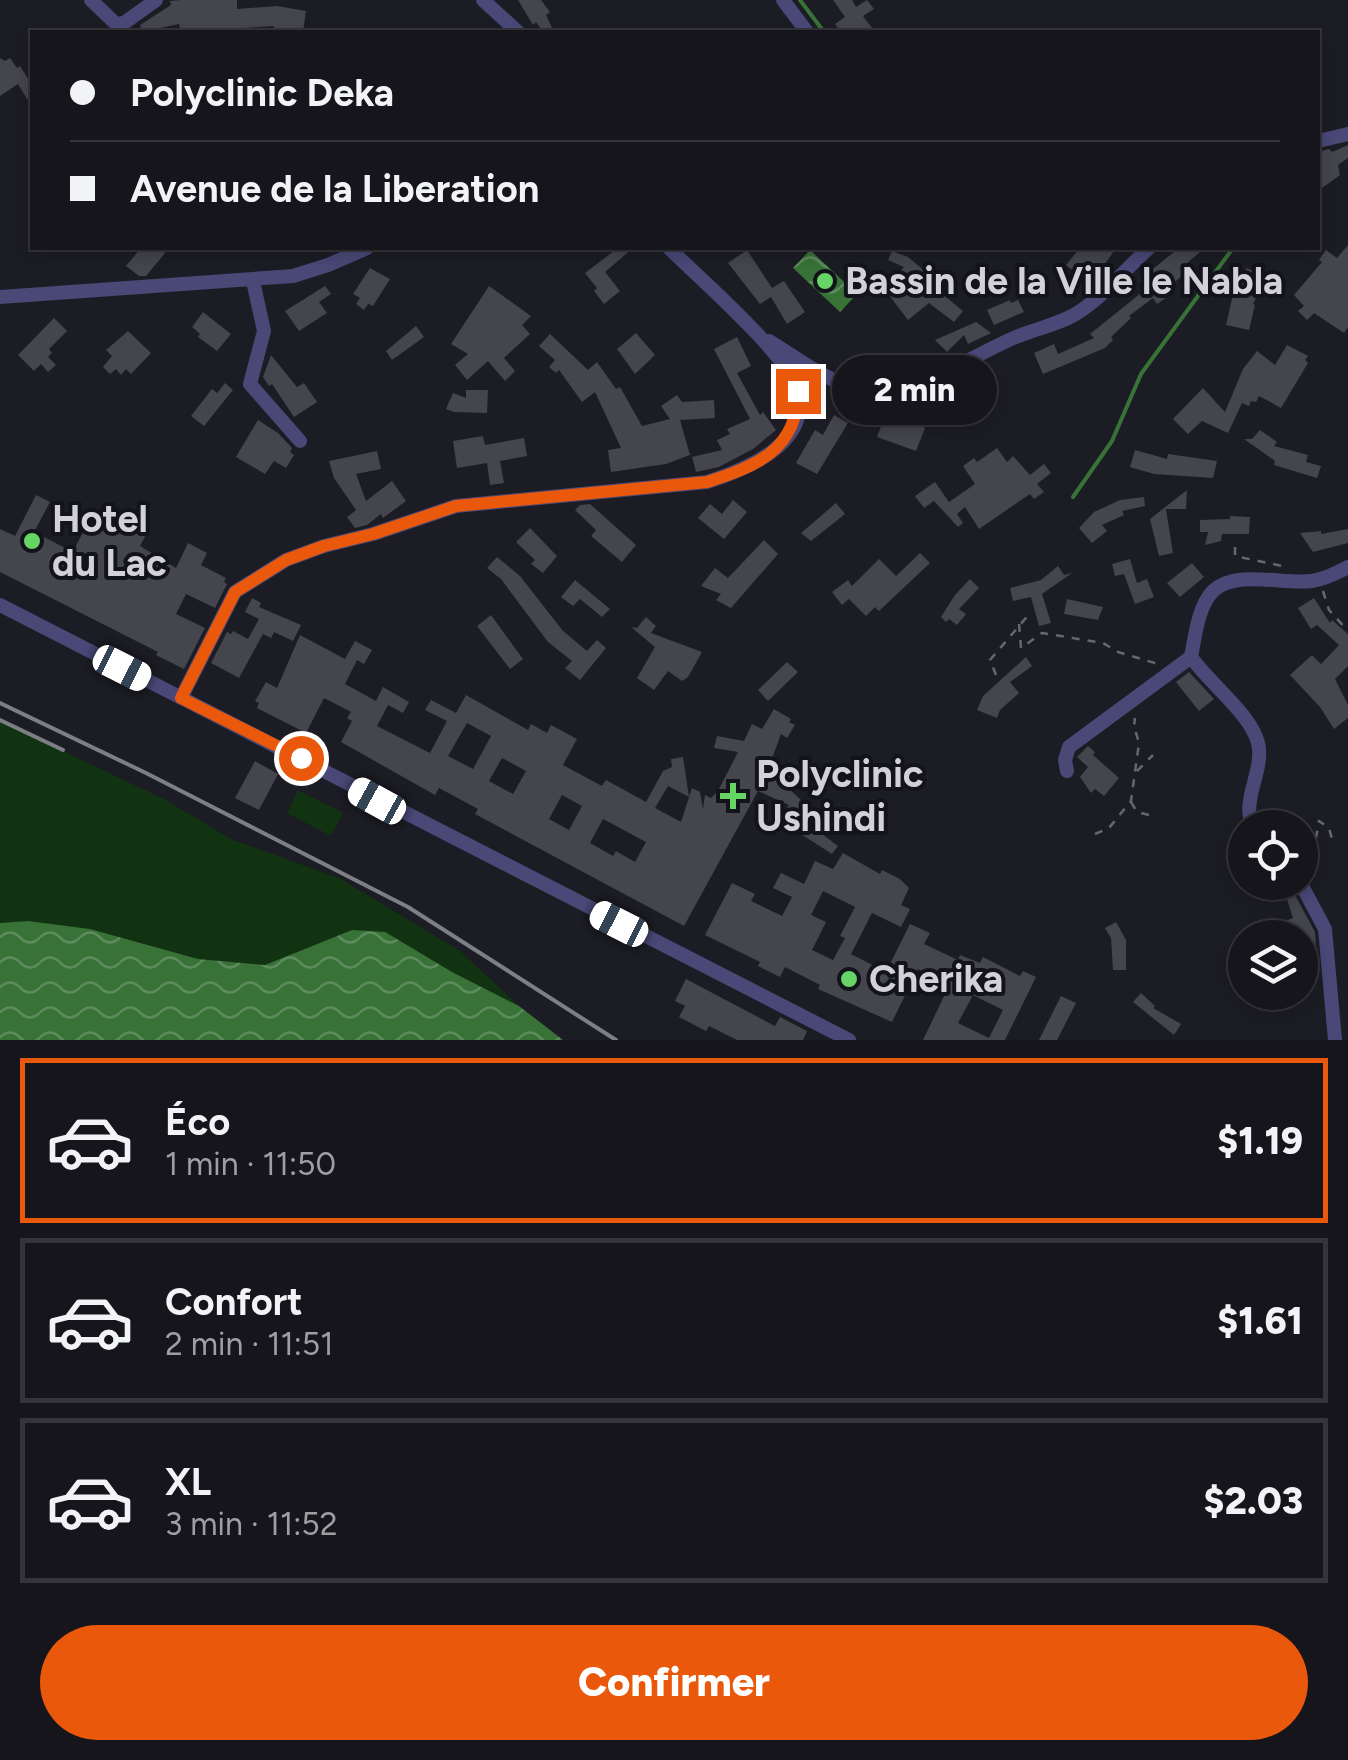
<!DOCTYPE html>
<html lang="fr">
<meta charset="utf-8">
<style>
:root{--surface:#15151b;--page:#1e1e24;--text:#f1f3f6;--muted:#9d9fa3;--line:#34343a;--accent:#ea580c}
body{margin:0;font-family:Figtree,sans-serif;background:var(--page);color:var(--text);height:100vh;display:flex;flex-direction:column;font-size:38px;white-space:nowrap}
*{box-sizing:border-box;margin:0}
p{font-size:32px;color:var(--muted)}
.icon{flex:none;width:55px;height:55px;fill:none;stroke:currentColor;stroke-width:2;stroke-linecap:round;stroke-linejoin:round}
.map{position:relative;height:1040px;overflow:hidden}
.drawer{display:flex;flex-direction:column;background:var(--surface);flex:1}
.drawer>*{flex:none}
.top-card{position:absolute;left:30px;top:30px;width:1290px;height:220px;border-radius:0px;box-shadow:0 5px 15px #0003,0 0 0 2px var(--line);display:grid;align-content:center;height:220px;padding:0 40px;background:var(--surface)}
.fabs{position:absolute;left:1228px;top:810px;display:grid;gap:20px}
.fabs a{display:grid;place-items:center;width:90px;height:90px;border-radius:50%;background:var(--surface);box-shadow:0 5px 15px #0003,0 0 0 2px var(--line);font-size:50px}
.end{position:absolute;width:45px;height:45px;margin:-22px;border:12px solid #ea580c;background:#fff;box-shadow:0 0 0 5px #fff}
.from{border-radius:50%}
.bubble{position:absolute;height:70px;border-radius:35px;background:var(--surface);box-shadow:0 5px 15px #0003,0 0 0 2px var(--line);font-size:32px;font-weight:800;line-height:70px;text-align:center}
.car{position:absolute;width:30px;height:60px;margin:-30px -15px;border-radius:12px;box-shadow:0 0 8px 2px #0007;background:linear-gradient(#fff 24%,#345 0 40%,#fff 0 76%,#345 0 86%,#fff 0)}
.top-card b{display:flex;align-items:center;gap:35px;height:95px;font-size:38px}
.top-card b+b{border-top:2px solid var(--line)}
.top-card i{width:25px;height:25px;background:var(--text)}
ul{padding:18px 0 0;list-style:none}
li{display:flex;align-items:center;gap:30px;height:165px;margin:0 20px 15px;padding:0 20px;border:5px solid var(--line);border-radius:0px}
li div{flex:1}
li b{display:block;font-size:38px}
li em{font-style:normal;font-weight:800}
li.current{border-color:var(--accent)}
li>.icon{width:90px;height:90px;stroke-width:1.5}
.button{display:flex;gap:20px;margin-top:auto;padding:20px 40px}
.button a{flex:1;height:115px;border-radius:60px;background:var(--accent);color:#fff;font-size:40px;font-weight:800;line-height:115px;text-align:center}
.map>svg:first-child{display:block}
.grass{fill:#131}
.water{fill:url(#water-waves)}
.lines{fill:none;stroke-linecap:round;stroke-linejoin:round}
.stream{stroke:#387237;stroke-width:4}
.building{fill:#44454d;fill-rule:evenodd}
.path{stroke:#67676e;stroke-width:2.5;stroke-dasharray:8 8;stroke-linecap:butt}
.minor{stroke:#494877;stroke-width:14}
.rail{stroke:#7e7e85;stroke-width:4}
.route{stroke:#ea580c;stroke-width:12}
.poi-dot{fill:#67d466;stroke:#13131b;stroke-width:4}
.labels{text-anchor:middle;stroke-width:8;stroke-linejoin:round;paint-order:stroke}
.poi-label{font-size:38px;font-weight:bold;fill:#d1d1d7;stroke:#13131b;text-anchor:start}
</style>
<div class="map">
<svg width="1348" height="1040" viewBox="0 0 1348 1040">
<defs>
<pattern id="water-waves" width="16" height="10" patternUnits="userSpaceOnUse" patternTransform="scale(2.5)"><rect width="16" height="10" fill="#387237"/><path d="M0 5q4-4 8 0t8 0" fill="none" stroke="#5d8b5d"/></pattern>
</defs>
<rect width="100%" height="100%" fill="#1c1c24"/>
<path class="grass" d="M0,721L166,800L231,839L341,879L460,951L519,1006L452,972L352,930L265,965L198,959L90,929L28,921L0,923Z
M298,790L343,813L331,836L287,813Z"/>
<path class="water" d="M810,250L857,294L840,312L793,268Z
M28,921L90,929L198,959L265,965L352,930L385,932L452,972L519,1006L563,1040H0V923Z"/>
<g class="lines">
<path class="stream" d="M800,0L824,32
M1073,497L1112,441L1141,374L1233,248"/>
</g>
<path class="building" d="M181,0H237V9L277,6L306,11L303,32L273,31L274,26L181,32L179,24L142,32L140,25L171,5L170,1Z
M518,0H541L550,12L546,15L554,32H543L536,22L533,25Z
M833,0H852L856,7L867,0L874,9L863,16L875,32H841L835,24L845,17Z
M0,58L5,61L10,58L17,68L20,66L32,85V107L18,84L0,96Z
M1348,145V158L1338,165L1340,175L1318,191V152L1329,149L1332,152Z
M1348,245V327L1344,333L1314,313L1307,320L1298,311L1304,306L1294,295L1322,262L1319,260L1326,250L1337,258Z
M141,248H158L165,253L146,276H139L126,266Z
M618,248H633L605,272L620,291L604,304L594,291L597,288L585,273Z
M1080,248H1116L1091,284L1066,265Z
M1179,248H1205L1181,268L1186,273L1166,289L1170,295L1157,304L1153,298L1129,316L1131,318L1111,337L1113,340L1105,348L1043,374L1034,353L1054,344L1058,354L1094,338L1090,334L1146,289L1139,280Z
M747,250L772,288L784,281L805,312L787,324L771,297L760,304L728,263Z
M892,251L908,257L928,274L919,275L963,311L954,322L929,303L908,320L885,290L901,278L897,275L904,267L888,260Z
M370,268L390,279L373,306L368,304L364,310L356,304L360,298L353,294Z
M1247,268L1266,278L1253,304L1255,305L1249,330L1226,325L1234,290Z
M325,286L331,294L319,302L327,313L299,331L285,311Z
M489,286L531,316L522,325L530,334L504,358L515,371L505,381L488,361L467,380L455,365L468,354L451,344Z
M1010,300L1011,303L1018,300L1024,312L994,325L987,310Z
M203,312L231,334L217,351L198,337L200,334L192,327Z
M54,318L67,331L49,349L52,353L48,357L56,365L48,372L41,364L34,371L18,355Z
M976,322L991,333L968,344L964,335L947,352L935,340Z
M416,326L424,337L392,360L386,351Z
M128,331L151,353L131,374L126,369L121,375L116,369L110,374L103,367L112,356L106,350Z
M636,333L655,355L635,374L617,349Z
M550,334L588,370L597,362L616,389L620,387L642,426L670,419L661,406L677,395L682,402L714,400L715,418L680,420L690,455L666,464L611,472L608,450L621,448L595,392L582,402L559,370L556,373L549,367L555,360L539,346Z
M737,337L751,366L737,373L760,415L763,412L776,430L753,449L719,467L696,472L692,457L722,450L717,440L730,434L727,429L750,419L714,349Z
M1287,345L1308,356L1305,360L1308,363L1281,408L1259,396L1256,402L1251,401L1249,406L1242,403L1228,433L1202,421L1188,434L1173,419L1203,388L1225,412L1243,369L1257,351L1275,365Z
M271,355L297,387L304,383L317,402L294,417L272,384L269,386L263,377Z
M225,383L233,390L204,426L191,416L212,389L217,393Z
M466,390H488L487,413L454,412L446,409L453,393L466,398Z
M892,412L925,428L916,451L877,437L883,421L888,423Z
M834,415L848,423L817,474L796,463L815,430L823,435Z
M258,420L278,433L292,448L290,452L294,455L286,468L274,461L265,474L236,457Z
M1260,430L1277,442L1274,446L1308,455L1306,462L1321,466L1317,478L1274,465L1275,461L1244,439H1252Z
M483,436L485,445L524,438L527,456L500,461L504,483L490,485L487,463L457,468L453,441Z
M997,448L1007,462L1013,456L1030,475L1044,464L1051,473L1037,484L1044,492L1034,499L1030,494L979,529L965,507L957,514L963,523L958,527L934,501L924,508L915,496L935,482L949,502L975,484L963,466L974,458L977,462Z
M1135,450L1167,459L1168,454L1217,461L1213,478L1154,474L1130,467Z
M377,451L381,469L356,474L366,501L392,481L406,501L383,518L381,514L367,525L355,528L347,517L356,510L334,478L329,461Z
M1187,490L1186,509H1166L1173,553L1159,556L1150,519Z
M36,495L50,502L34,532L73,552L88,522L114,534L122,518L148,531L140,546L176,568L188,543L207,553L201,565L226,578L224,582L227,584L215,608L186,594L176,614L205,628L184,669L156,655L158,652L0,572V529L15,536Z
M1144,497L1145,506L1122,511L1124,515L1102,525L1107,531L1092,543L1079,528L1094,512L1120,500Z
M733,500L747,512L724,539L698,518L710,504L722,514Z
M836,503L845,514L811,541L801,533Z
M590,504L636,545L622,562L591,536L596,530L575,510L580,505Z
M1230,516L1250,517L1249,534H1222L1221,541L1205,545L1208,532H1200V520L1230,519Z
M530,528L557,556L543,573L531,564L535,560L516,542Z
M1348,529V543L1313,552L1300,533L1321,531V534Z
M764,540L778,554L731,608L716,600L721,594L701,586L715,568L728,578Z
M920,553L930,563L879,611L875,607L866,616L849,599L842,605L832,592L848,580L852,586L879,559L896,576Z
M497,557L520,576L563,631L587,651L597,640L606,648L580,680L565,668L572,661L548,642L501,579L487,568Z
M1130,559L1137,583L1147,579L1154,597L1135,604L1124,574L1115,576L1112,564Z
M1192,563L1204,577L1180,597L1167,583Z
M1058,566L1064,575L1072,573L1042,594L1051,623L1039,626L1031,597L1013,601L1010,588L1041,580Z
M970,579L979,588L959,609L966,614L957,625L949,619L946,622L941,617L955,595Z
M575,580L610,609L602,617L580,599L573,606L561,597Z
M252,598L261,603L259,607L301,625L293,641L274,632L271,638L263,634L239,678L211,663L227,632L231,634L233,631L248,639L259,619L245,612Z
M1314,598L1330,623L1332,620L1348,634V666L1335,679L1348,705V718L1334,729L1320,707L1290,675L1312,655L1321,664L1339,645L1317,625L1311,629L1298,608Z
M1067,599L1103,607L1098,620L1064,614Z
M491,615L523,659L510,669L477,626Z
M646,617L656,626L651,633L702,652L688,677L682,681L668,671L654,690L637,678L655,647L631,627L637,628Z
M300,635L345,659L355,641L372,650L364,664L357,660L345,684L376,701L383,687L409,702L403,713L388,705L377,726L430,753L447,721L425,710L431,700L456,713L466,695L528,730L531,724L547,733L551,725L577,739L563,765L602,786L606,780L646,802L663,771L672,767L671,759L683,757L689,797L668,786L655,808L681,822L692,788L700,792L703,809L705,795L711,798L718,791L738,752L714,748L717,736L744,741L752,724L762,729L774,709L791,719L789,722L795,725L787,738L781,734L769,767L790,776L786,786L802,801L799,804L826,829L822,834L838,846L832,854L779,820L789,805L758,791L684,926L475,814L478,809L439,788L435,795L341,742L352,721L347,718L351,712L324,698L306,733L257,708L259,703L255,701L266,682L277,688ZM467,723L491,736L473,769L448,756ZM502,758L526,771L513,794L489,781ZM562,795L582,806L569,830L549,819ZM603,819L646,842L635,862L616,851L613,856L590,843Z
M1026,657L1032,666L1010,682L1019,693L1000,710L997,718L977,710L983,696Z
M787,662L798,672L768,701L758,690Z
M1189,672L1214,699L1199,711L1176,682Z
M1088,746L1095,752L1093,755L1119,778L1104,796L1095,789L1091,793L1080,777L1088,767L1077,757Z
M255,761L278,774L259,810L235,798Z
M843,853L880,874L882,870L900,879L909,888L901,905L910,909L901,927L872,913L851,954L886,972L910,924L930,933L924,944L958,960L960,955L980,963L983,957L1020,976L1023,971L1036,977L1005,1040H923L949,986L918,969L892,1022L818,989L820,985L785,967L780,977L758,966L760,962L705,935L732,883L755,894L751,901L782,916L792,897L773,888L781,873L804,884L815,861L833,869ZM823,891L855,907L840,936L845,938L833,960L812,950L826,922L811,915ZM973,995L1003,1010L989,1038L958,1023Z
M1294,893L1315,932L1316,945L1303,951L1300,938H1297L1288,920L1293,918L1286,896Z
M1116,922L1126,940V970H1113L1111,938L1105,928Z
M686,979L775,1026L780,1017L807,1031L803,1040H737L709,1026L706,1031L679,1017L685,1006L675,1001Z
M1141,993L1155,1006L1153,1008L1181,1024L1174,1035L1133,1002Z
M1061,996L1076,1003L1057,1040H1039Z"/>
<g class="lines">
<path class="path" d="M1235,547V556L1287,567
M1323,591L1329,610L1348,631
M1019,624L1021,648L1042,633L1103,643L1118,652L1158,664
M996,675L990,660L1031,612
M1137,771L1153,755
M1131,802L1137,812L1149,815
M1095,834L1109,828L1131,801L1139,743L1134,726L1135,718
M1310,870L1319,821L1329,828L1332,839"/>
<path class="minor" d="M91,0L116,24L124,23L156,0
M483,0L518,32
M783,0L807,32
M1318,141L1348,134
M253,281L264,331L250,384L300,441
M0,297L293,276L328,265L367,248
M769,341C796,357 825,381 857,388C911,398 963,361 1009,340C1030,330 1054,326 1074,315C1102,299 1125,269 1149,248
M0,605L849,1040
M181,698L235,592L286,560L324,546L373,534L456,506L707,482C745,470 810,444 798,392C789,355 699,278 669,248
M1067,771L1065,760L1069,747L1191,657
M1254,828C1239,802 1265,771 1258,743C1251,714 1209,683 1191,657C1195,637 1198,606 1213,591C1237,569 1284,585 1312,581C1325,579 1337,573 1348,567
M1300,882L1325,929L1335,1040"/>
<path class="rail" d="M0,703L146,773L408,907L616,1040
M0,720L63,750"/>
</g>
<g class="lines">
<path class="route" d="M301,758L181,698L235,592L286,560L324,546L373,534L456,506L707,482C756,467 798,449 798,391"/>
</g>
<g class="poi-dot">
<circle cx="825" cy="281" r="10"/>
<circle cx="32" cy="541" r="10"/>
<path d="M728 781h10v10h10v10h-10v10h-10v-10h-10v-10h10z"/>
<circle cx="849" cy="979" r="10"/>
</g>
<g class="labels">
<g class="poi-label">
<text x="845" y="294">Bassin de la Ville le Nabla</text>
<text x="52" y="532">Hotel<tspan x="52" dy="44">du Lac</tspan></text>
<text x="756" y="787">Polyclinic<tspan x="756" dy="44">Ushindi</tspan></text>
<text x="869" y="992">Cherika</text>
</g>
</g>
</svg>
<div class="fabs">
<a><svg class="icon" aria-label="locate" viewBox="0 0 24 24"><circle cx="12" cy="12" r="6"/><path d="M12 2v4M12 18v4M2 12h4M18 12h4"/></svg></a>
<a><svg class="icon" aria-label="layers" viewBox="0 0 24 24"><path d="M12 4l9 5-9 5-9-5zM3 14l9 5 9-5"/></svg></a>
</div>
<i class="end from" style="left:301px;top:758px"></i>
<i class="end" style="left:798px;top:391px"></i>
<div class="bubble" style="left:832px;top:355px;width:165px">2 min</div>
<i class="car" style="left:122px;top:668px;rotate:117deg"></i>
<i class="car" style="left:377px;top:801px;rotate:299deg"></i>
<i class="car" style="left:619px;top:924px;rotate:297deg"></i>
<div class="top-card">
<b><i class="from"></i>Polyclinic Deka</b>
<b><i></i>Avenue de la Liberation</b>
</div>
</div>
<section class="drawer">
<ul>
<li class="current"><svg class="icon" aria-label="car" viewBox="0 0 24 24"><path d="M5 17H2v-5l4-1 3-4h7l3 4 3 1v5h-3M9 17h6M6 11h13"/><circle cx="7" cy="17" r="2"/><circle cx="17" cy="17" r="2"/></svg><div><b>Éco</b><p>1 min · 11:50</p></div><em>$1.19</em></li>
<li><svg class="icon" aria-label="car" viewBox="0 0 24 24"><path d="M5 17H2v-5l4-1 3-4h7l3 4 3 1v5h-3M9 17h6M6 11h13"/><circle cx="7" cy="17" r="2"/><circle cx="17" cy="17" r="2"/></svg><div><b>Confort</b><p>2 min · 11:51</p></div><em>$1.61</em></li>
<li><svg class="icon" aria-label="car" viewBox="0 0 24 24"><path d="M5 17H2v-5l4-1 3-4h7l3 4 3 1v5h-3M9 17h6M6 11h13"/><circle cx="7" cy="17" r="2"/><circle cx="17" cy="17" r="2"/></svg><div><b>XL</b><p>3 min · 11:52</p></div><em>$2.03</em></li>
</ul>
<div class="button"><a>Confirmer</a></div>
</section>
